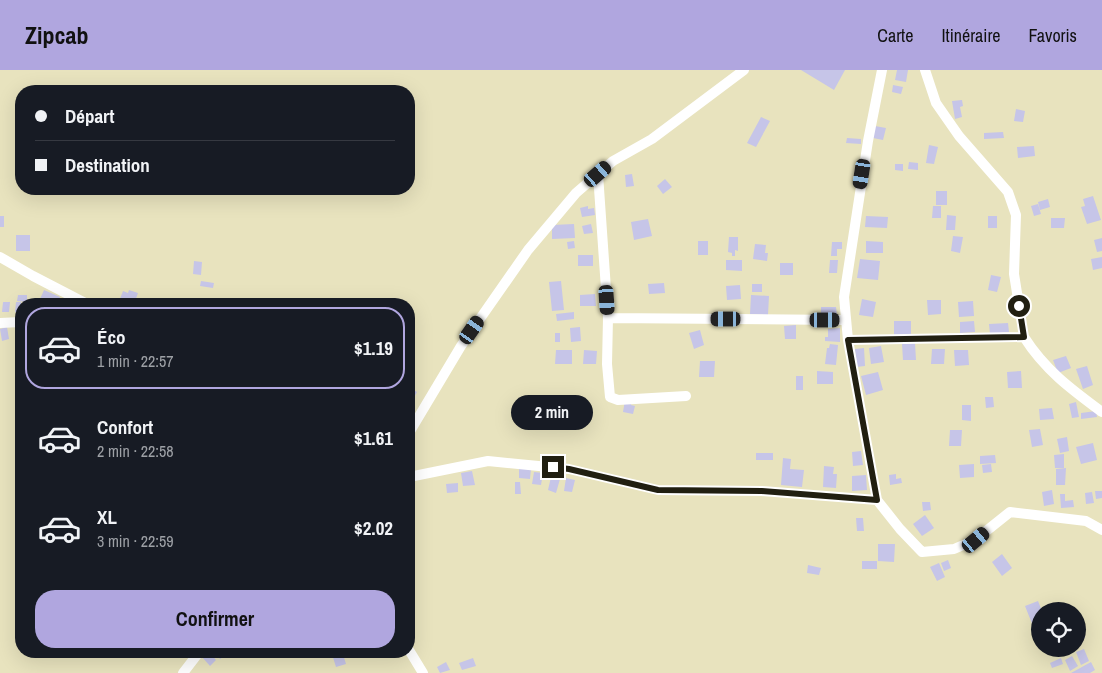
<!DOCTYPE html>
<html lang="fr">
<meta charset="utf-8">
<style>
:root{--surface:#171b24;--page:#242831;--text:#f1f3f6;--muted:#9ea1a6;--line:#363941;--accent:#b0a6df}
body{margin:0;font-family:"Archivo Narrow",sans-serif;background:var(--page);color:var(--text);height:100vh;display:flex;flex-direction:column;font-size:19px;white-space:nowrap}
*{box-sizing:border-box;margin:0}
p{font-size:16px;color:var(--muted)}
.icon{flex:none;width:28px;height:28px;fill:none;stroke:currentColor;stroke-width:2;stroke-linecap:round;stroke-linejoin:round}
.map{position:relative;flex:1;overflow:hidden}
.panel{position:absolute;left:15px;top:228px;width:400px;height:360px;display:flex;flex-direction:column;background:var(--surface);border-radius:20px;box-shadow:0 5px 20px #0002}
.panel>*{flex:none}
.top-card{position:absolute;left:15px;top:15px;width:400px;height:110px;border-radius:20px;box-shadow:0 5px 20px #0002;display:grid;align-content:center;height:110px;padding:0 20px;background:var(--surface)}
.controls{position:absolute;left:1031px;top:532px;display:grid;gap:10px}
.controls a{display:grid;place-items:center;width:55px;height:55px;border-radius:50%;background:var(--surface);box-shadow:0 5px 20px #0002;font-size:25px}
.end{position:absolute;width:22px;height:22px;margin:-11px;border:6px solid #211f11;background:#fff;box-shadow:0 0 0 2px #fff}
.from{border-radius:50%}
.bubble{position:absolute;height:35px;border-radius:18px;background:var(--surface);box-shadow:0 5px 20px #0002;font-size:16px;font-weight:800;line-height:35px;text-align:center}
.car{position:absolute;width:15px;height:30px;margin:-15px -8px;border-radius:6px;box-shadow:0 0 4px 1px #0007;background:linear-gradient(#222 24%,#8ab4d8 0 40%,#222 0 76%,#8ab4d8 0 86%,#222 0)}
.top-card b{display:flex;align-items:center;gap:18px;height:48px;font-size:19px}
.top-card b+b{border-top:1px solid var(--line)}
.top-card i{width:12px;height:12px;background:var(--text)}
ul{padding:9px 0 0;list-style:none}
li{display:flex;align-items:center;gap:15px;height:82px;margin:0 10px 8px;padding:0 10px;border:2px solid transparent;border-radius:20px}
li div{flex:1}
li b{display:block;font-size:19px}
li em{font-style:normal;font-weight:800}
li.on{border-color:var(--accent)}
li>.icon{width:45px;height:45px;stroke-width:1.5}
.primary-button{display:flex;gap:10px;margin-top:auto;padding:10px 20px}
.primary-button a{flex:1;height:58px;border-radius:20px;background:var(--accent);color:#111;font-size:20px;font-weight:800;line-height:58px;text-align:center}
header{display:flex;align-items:center;gap:30px;box-sizing:border-box;height:70px;padding:0 25px;background:var(--accent);color:#111}
header strong{font-size:24px}
nav{display:flex;gap:28px;margin-inline-start:auto;font-size:18px}
.map>svg:first-child{display:block}
.building{fill:#c6c5e8}
.lines{fill:none;stroke-linecap:round;stroke-linejoin:round}
.minor{stroke:#fff;stroke-width:10}
.route{stroke:#211f11;stroke-width:6}
</style>
<header>
<strong>Zipcab</strong>
<nav><a>Carte</a><a>Itinéraire</a><a>Favoris</a></nav>
</header>
<div class="map">
<svg width="1102" height="603" viewBox="0 0 1102 603">
<rect width="100%" height="100%" fill="#e8e3be"/>
<path class="building" d="M801,0H845L834,20Z
M897,0H908L906,12L895,10Z
M893,15L903,17L901,24L892,22Z
M962,30L963,36L960,37L962,47L955,49L952,31Z
M1016,39L1025,41L1023,52L1014,51Z
M761,47L770,51L756,77L747,73Z
M875,56L886,58L883,70L873,68Z
M1003,62L1004,68L984,69V63Z
M847,68L861,69V74L846,73Z
M929,75L938,77L934,94L926,93Z
M1034,76L1035,86L1018,88L1017,77Z
M909,92L918,93V100L908,99Z
M895,94H903V101L895,100Z
M632,104L634,116L626,117L625,105Z
M665,109L672,117L663,124L657,116Z
M936,121H947V135H936Z
M1093,126L1101,150L1087,154L1081,137L1085,136L1083,129Z
M1048,129L1050,137L1040,140L1038,132Z
M1038,134L1041,144L1034,146L1031,136Z
M588,136V139L594,138L595,145L582,147L580,138Z
M933,136H941V148H932Z
M947,145L956,146L955,160H946Z
M0,146H4V157H0Z
M866,146L888,147L887,158L865,157Z
M988,146H997V158H988Z
M1051,148H1065L1064,158H1051Z
M648,149L652,166L634,170L631,152Z
M574,154L575,168L552,169V155Z
M591,154L593,163L584,164L582,156Z
M16,165H30V181H16Z
M953,166L963,167L960,183L951,181Z
M729,167H738V181L735,180V186H732V183L728,182Z
M1102,168V181L1097,182L1094,170Z
M574,171L575,178L568,179L567,172Z
M698,171H708V185H698Z
M866,171L883,172V183H866Z
M832,172H842V179H837V186H831Z
M755,174L766,175L765,183H768L767,191L753,189Z
M578,185H593V196H578Z
M1102,187V198L1093,200L1091,189Z
M860,189L880,191L878,210L857,208Z
M726,190H742V201L726,200Z
M830,190H838L837,203H829Z
M194,191L202,192L201,205L193,204Z
M780,193H793V205H780Z
M991,205L1001,207L997,222L988,220Z
M201,211L214,213L213,218L200,216Z
M561,211L564,240L552,241L549,212Z
M664,213L665,223L649,224L648,214Z
M752,214H762V222H752Z
M740,215L741,229L727,230L726,216Z
M44,220L60,227L57,234H50L40,229Z
M129,220L138,223L134,234H118L123,221L128,223Z
M595,224L596,236H580V225Z
M18,225H27V232L17,231Z
M751,225L769,226L768,245L750,244Z
M862,229L876,232L873,247L859,245Z
M927,230H941V244L928,245Z
M973,231L974,246L959,247L958,232Z
M3,232H10L9,242H2Z
M16,232H21V243L15,242Z
M821,237H836L837,246H821Z
M574,242V249L557,251L556,244Z
M894,251H911V265H894Z
M974,251L975,262L960,263V252Z
M1008,253L1009,262L990,264L989,254Z
M796,255V269H785L784,256Z
M7,257L9,269L2,271L0,259Z
M580,257L581,271L571,272L570,258Z
M840,258V272L825,271V267H828V259Z
M700,260L704,275L694,279L689,263Z
M555,263H560V272H555Z
M915,273L916,290H903L902,274Z
M830,274L838,275L836,295L825,294L827,278H829Z
M881,276L884,292L871,294L869,278Z
M864,278L865,296L856,297L855,279Z
M932,279H945L944,294H931Z
M556,280H572V294H555Z
M584,280L597,281L596,294H583Z
M954,280H968L969,295L955,296Z
M1066,286L1071,298L1058,303L1053,290Z
M700,291H715L714,307H699Z
M1087,296L1093,315L1083,319L1076,299Z
M817,301L833,302V314H817Z
M1021,301L1022,318H1008L1007,302Z
M878,302L883,320L866,325L861,306Z
M796,306H803V320H796Z
M409,317L417,322L409,336Z
M985,327H993L994,337L986,338Z
M625,330L632,331L631,335L635,336L633,344L623,342Z
M1076,332L1079,347L1072,348L1069,334Z
M962,335H971V351L962,350Z
M1052,338L1054,349L1040,350L1039,339Z
M1096,341L1097,347L1081,349V343Z
M1040,359L1043,375L1032,377L1029,360Z
M950,360H962L961,376H949Z
M1067,367L1069,381L1060,383L1057,369Z
M1093,373L1097,390L1081,394L1076,377Z
M861,381L863,395L853,396L852,382Z
M756,383H773V390H756Z
M1064,384V398H1055L1054,385Z
M995,385L996,393L980,394V386Z
M783,388L791,389L790,399L804,400L802,417L781,415Z
M974,394V407L960,408L959,395Z
M991,394L992,402L983,403L982,395Z
M824,396L834,397L833,404H837L836,418L823,417Z
M519,398L531,399L530,409L519,408Z
M1066,398L1065,415H1056V399Z
M472,401L475,415L463,416L461,403Z
M534,402L543,403L541,415L532,414Z
M896,404V409L901,408L902,413L890,415L889,405Z
M866,405L867,420L852,421V406Z
M551,407L560,409L556,423L548,420Z
M566,408L575,410L572,422L564,421Z
M515,412H520L521,424H515Z
M458,413V422L447,423L446,414Z
M1052,420L1054,434L1044,436L1042,422Z
M1095,421H1102V428L1096,429Z
M1092,422L1094,433L1086,434L1085,423Z
M1060,424H1065V431L1073,430L1074,437L1061,438Z
M922,432H930L931,440L923,441Z
M925,445L934,458L922,466L913,454Z
M856,448H863L864,461H857Z
M878,474H895L894,492L878,491Z
M1002,484L1012,498L1002,506L992,492Z
M948,490L951,498L944,501L941,493Z
M862,491H877V499H862Z
M939,493L945,507L937,511L930,497Z
M808,495L821,498L819,505L807,503Z
M1038,531L1042,541H1040V553L1033,556L1025,536Z
M1078,557L1079,560L1082,559L1085,568L1078,570Z
M1034,560H1038V571H1034Z
M1084,579L1089,591L1081,595L1076,582Z
M208,581L216,590L210,596L202,587Z
M214,581H227L228,583L220,589Z
M331,581H342L346,594L336,597Z
M1072,586L1078,596L1070,601L1065,590Z
M473,588L476,596L462,600L459,593Z
M1061,588L1063,594L1052,598L1050,593Z
M446,592L450,600L440,603L437,597Z
M1091,592L1095,600L1090,603H1071Z"/>
<g class="lines">
<path class="minor" d="M925,0L936,33L959,66L1008,122L1016,145L1014,204L1024,267
M598,104L608,248L607,294L610,327L618,330L686,326
M0,187L33,206L87,234
M608,248L845,250
M0,253L21,252
M848,270L844,227L868,71L882,0
M409,363L461,276L528,180L576,123L613,91L652,69L744,0
M409,409L414,406L488,391L569,399L658,420L762,421L877,430L900,459L922,482L954,479L975,470L1010,442L1086,451L1102,460
M877,430L848,270L1024,267C1045,300 1071,319 1102,342
M409,580L423,603
M183,603L200,581"/>
</g>
<g class="lines">
<path class="route" d="M553,397L569,399L658,420L762,421L877,430L848,270L1024,267L1019,236"/>
</g>
</svg>
<div class="controls">
<a><svg class="icon" aria-label="locate" viewBox="0 0 24 24"><circle cx="12" cy="12" r="6"/><path d="M12 2v4M12 18v4M2 12h4M18 12h4"/></svg></a>
</div>
<i class="end from" style="left:1019px;top:236px"></i>
<i class="end" style="left:553px;top:397px"></i>
<div class="bubble" style="left:511px;top:325px;width:82px">2 min</div>
<i class="car" style="left:598px;top:104px;rotate:49deg"></i>
<i class="car" style="left:862px;top:104px;rotate:189deg"></i>
<i class="car" style="left:607px;top:230px;rotate:176deg"></i>
<i class="car" style="left:726px;top:249px;rotate:270deg"></i>
<i class="car" style="left:825px;top:250px;rotate:90deg"></i>
<i class="car" style="left:472px;top:260px;rotate:35deg"></i>
<i class="car" style="left:976px;top:470px;rotate:50deg"></i>
<div class="top-card">
<b><i class="from"></i>Départ</b>
<b><i></i>Destination</b>
</div>
<section class="panel">
<ul>
<li class="on"><svg class="icon" aria-label="car" viewBox="0 0 24 24"><path d="M5 17H2v-5l4-1 3-4h7l3 4 3 1v5h-3M9 17h6M6 11h13"/><circle cx="7" cy="17" r="2"/><circle cx="17" cy="17" r="2"/></svg><div><b>Éco</b><p>1 min · 22:57</p></div><em>$1.19</em></li>
<li><svg class="icon" aria-label="car" viewBox="0 0 24 24"><path d="M5 17H2v-5l4-1 3-4h7l3 4 3 1v5h-3M9 17h6M6 11h13"/><circle cx="7" cy="17" r="2"/><circle cx="17" cy="17" r="2"/></svg><div><b>Confort</b><p>2 min · 22:58</p></div><em>$1.61</em></li>
<li><svg class="icon" aria-label="car" viewBox="0 0 24 24"><path d="M5 17H2v-5l4-1 3-4h7l3 4 3 1v5h-3M9 17h6M6 11h13"/><circle cx="7" cy="17" r="2"/><circle cx="17" cy="17" r="2"/></svg><div><b>XL</b><p>3 min · 22:59</p></div><em>$2.02</em></li>
</ul>
<div class="primary-button"><a>Confirmer</a></div>
</section>
</div>
